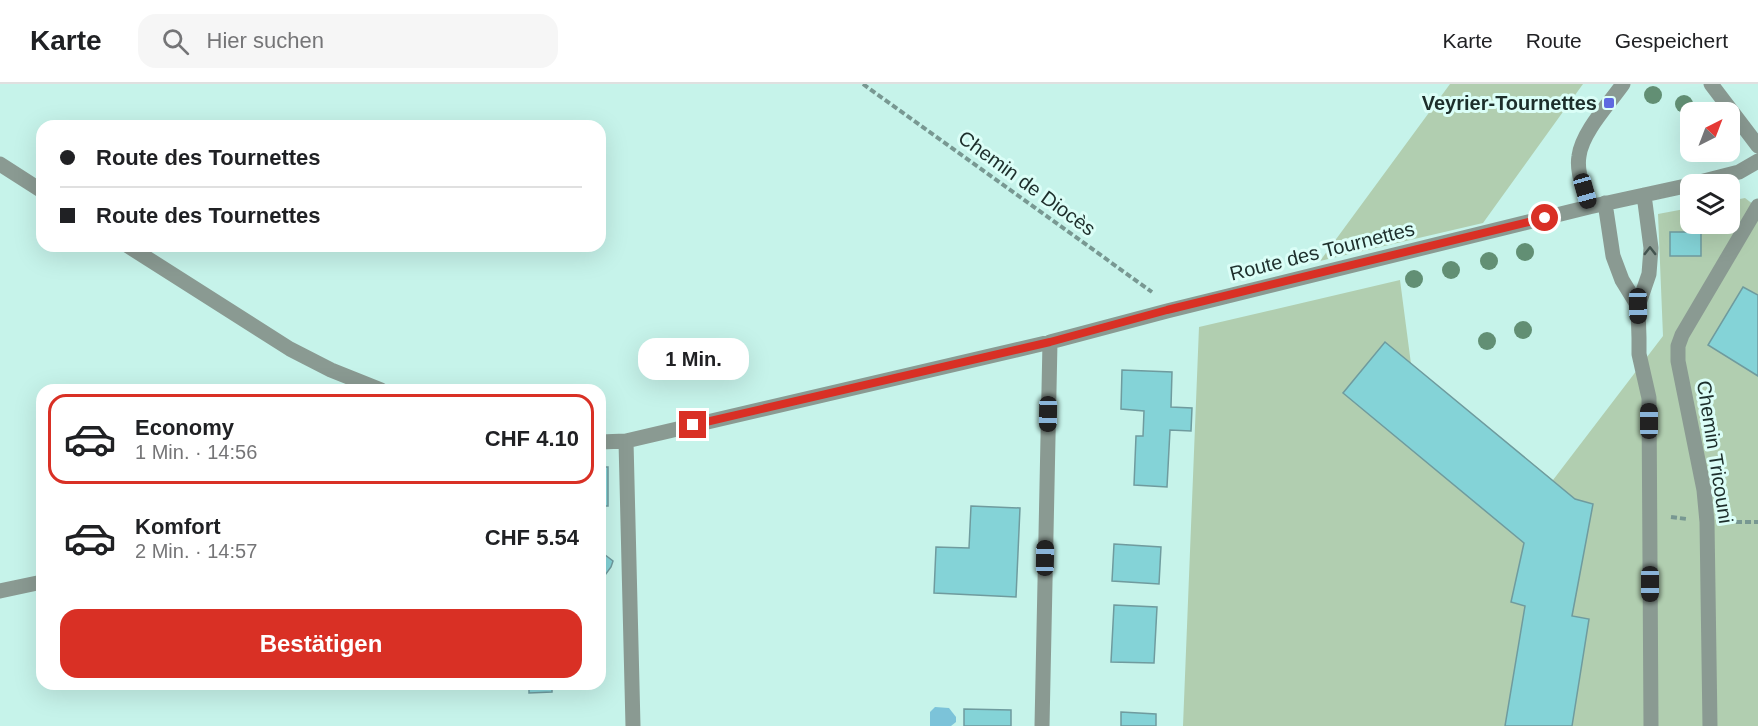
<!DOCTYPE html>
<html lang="de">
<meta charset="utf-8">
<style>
:root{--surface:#fff;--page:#f6f6f6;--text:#202124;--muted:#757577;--line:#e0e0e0;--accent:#d93025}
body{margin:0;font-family:Helvetica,sans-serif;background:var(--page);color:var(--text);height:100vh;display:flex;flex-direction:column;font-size:22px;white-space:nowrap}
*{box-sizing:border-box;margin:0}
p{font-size:20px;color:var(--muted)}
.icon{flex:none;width:33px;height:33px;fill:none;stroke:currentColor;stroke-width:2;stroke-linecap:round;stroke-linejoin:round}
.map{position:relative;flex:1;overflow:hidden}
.side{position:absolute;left:36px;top:300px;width:570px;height:306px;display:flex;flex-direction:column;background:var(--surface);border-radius:18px;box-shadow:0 6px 24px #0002}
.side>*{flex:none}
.hud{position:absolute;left:36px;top:36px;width:570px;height:132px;border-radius:18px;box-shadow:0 6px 24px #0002;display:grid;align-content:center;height:132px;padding:0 24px;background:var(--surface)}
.needle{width:39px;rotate:42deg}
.controls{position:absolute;left:1680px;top:18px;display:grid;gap:12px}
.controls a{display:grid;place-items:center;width:60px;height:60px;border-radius:12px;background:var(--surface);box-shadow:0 6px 24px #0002;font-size:30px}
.end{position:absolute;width:27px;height:27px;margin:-14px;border:8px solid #d93025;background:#fff;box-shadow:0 0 0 3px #fff}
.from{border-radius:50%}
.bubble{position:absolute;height:42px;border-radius:18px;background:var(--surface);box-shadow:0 6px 24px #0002;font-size:20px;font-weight:600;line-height:42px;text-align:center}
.car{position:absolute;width:18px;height:36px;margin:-18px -9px;border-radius:8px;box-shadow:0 0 4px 2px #0007;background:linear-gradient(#222 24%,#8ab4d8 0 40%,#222 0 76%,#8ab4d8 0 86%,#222 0)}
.hud b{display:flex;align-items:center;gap:21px;height:57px;font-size:22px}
.hud b+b{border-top:2px solid var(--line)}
.hud i{width:15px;height:15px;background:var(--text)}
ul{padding:10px 0 0;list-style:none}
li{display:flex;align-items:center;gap:18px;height:90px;margin:0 12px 9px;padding:0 12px;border:3px solid transparent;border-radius:18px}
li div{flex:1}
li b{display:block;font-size:22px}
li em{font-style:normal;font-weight:600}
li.selected{border-color:var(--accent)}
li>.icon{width:54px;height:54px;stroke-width:1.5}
.primary-button{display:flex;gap:12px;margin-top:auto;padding:12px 24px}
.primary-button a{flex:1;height:69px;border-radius:18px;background:var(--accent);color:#fff;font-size:24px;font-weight:600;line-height:69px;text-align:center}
header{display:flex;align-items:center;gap:36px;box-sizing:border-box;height:84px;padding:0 30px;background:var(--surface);border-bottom:2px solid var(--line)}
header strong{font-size:28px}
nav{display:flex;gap:33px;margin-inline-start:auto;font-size:21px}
.search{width:420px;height:54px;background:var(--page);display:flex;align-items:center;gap:15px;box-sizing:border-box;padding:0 21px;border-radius:18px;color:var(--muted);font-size:22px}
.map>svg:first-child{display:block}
.green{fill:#b1ceb0}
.water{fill:#7cc3d9}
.building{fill:#84d3d7;stroke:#6f9b9e;stroke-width:1.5}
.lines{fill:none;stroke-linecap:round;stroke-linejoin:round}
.path{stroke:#789892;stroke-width:4;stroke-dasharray:6 3;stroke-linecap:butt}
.minor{stroke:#8a9a92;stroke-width:15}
.tree{fill:#628f74}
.oneway{stroke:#43544f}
.route{stroke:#d93025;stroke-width:8}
.poi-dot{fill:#5e69e0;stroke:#dbfef7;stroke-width:2}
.labels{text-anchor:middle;stroke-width:6;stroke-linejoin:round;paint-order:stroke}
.poi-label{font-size:20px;font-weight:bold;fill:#1d2e2b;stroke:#dbfef7;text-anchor:end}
.street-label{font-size:20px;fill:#1d2e2b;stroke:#dbfef7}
</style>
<header>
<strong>Karte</strong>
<div class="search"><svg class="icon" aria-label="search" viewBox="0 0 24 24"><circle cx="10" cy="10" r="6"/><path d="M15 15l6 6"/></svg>Hier suchen</div>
<nav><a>Karte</a><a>Route</a><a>Gespeichert</a></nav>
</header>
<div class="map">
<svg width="1758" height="642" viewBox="0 0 1758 642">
<rect width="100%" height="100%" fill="#c6f3ea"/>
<path class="green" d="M1450,0H1583L1483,139L1320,177Z
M1745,114L1758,124V642H1183L1199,243L1400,196L1411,280L1553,396L1663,252L1658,130L1690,124V140H1730V117Z"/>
<path class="water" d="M935,623L949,624L956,633V638L951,642H930V628Z"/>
<path class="building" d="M1670,148H1701V172H1670Z
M1743,203L1758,211V292L1708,261Z
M1385,258L1575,415L1593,420L1572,532L1589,535L1572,642H1505L1525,522L1511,518L1524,459L1343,309Z
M1122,286L1172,288L1171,323L1192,324L1191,347L1170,346L1167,403L1134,401L1136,352H1143L1144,327L1121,325Z
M600,383H608V422H600Z
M971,422L1020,424L1016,513L934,509L936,463L969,464Z
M1114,460L1161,463L1159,500L1112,497Z
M600,467L613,477L611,483L600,498Z
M1114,521L1157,523L1154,579L1111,578Z
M529,600H552V608L529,609Z
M964,625L1011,626V642H964Z
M1121,628L1156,630V642H1121Z"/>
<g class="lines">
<path class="path" d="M863,0L1152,208
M1671,433L1687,435
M1727,438H1758"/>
<path class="minor" d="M1711,0L1758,62
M0,80L42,107
M1692,100L1739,88L1758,77
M1644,111L1651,164L1649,190L1638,222L1639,254V270L1649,314L1651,642
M1605,119L1613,172L1622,196L1638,222
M1589,123C1585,107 1576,89 1579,72C1582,48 1609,20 1623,0
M128,162L290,265L331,286L381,306
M626,357L633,642
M600,358L626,357L1050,258L1167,227L1589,123L1690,101
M0,507L42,498
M1042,642L1050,258
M1710,642L1707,438L1704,406L1678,277V262L1682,251L1758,122"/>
</g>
<g class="tree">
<circle cx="1653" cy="11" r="9"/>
<circle cx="1684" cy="20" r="9"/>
<circle cx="1525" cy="168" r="9"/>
<circle cx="1489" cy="177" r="9"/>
<circle cx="1451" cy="186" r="9"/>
<circle cx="1414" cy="195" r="9"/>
<circle cx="1523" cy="246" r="9"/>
<circle cx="1487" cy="257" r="9"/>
</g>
<defs><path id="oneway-chevron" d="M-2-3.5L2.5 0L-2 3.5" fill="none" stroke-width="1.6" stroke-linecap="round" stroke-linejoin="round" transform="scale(1.5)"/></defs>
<use class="oneway" href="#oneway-chevron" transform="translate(1650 167) rotate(-90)"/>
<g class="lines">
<path class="route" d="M693,341L1050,258L1167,226L1545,134"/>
</g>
<rect class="poi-dot" x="1603" y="13" width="12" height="12" rx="3"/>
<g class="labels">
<g class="poi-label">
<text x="1597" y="26">Veyrier-Tournettes</text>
</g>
<g class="street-label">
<text transform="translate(1027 99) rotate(36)" y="7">Chemin de Diocès</text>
<text transform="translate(1322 167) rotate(-14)" y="7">Route des Tournettes</text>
<text transform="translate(1715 368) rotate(81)" y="7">Chemin Tricouni</text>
</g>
</g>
</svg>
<div class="controls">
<a><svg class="needle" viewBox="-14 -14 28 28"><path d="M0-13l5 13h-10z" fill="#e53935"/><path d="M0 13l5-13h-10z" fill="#757577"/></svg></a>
<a><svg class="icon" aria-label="layers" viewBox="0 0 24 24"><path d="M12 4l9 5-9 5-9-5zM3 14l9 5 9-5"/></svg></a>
</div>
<i class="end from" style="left:1545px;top:134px"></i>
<i class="end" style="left:693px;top:341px"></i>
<div class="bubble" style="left:638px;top:254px;width:111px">1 Min.</div>
<i class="car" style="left:1585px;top:107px;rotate:164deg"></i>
<i class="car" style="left:1638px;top:222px;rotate:179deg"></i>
<i class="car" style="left:1048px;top:330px;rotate:181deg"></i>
<i class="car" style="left:1649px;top:337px;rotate:0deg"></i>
<i class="car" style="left:1045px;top:474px;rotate:1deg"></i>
<i class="car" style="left:1650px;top:500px;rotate:180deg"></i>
<div class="hud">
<b><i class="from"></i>Route des Tournettes</b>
<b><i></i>Route des Tournettes</b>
</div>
<section class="side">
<ul>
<li class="selected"><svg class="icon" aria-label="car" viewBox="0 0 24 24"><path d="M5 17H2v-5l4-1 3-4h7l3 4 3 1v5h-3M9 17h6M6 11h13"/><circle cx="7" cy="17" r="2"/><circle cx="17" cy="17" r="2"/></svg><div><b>Economy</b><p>1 Min. · 14:56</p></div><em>CHF 4.10</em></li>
<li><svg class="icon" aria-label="car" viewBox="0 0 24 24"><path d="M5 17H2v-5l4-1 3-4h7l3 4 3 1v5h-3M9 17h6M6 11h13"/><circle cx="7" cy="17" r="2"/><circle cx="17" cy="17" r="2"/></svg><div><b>Komfort</b><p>2 Min. · 14:57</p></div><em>CHF 5.54</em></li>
</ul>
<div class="primary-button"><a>Bestätigen</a></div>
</section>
</div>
